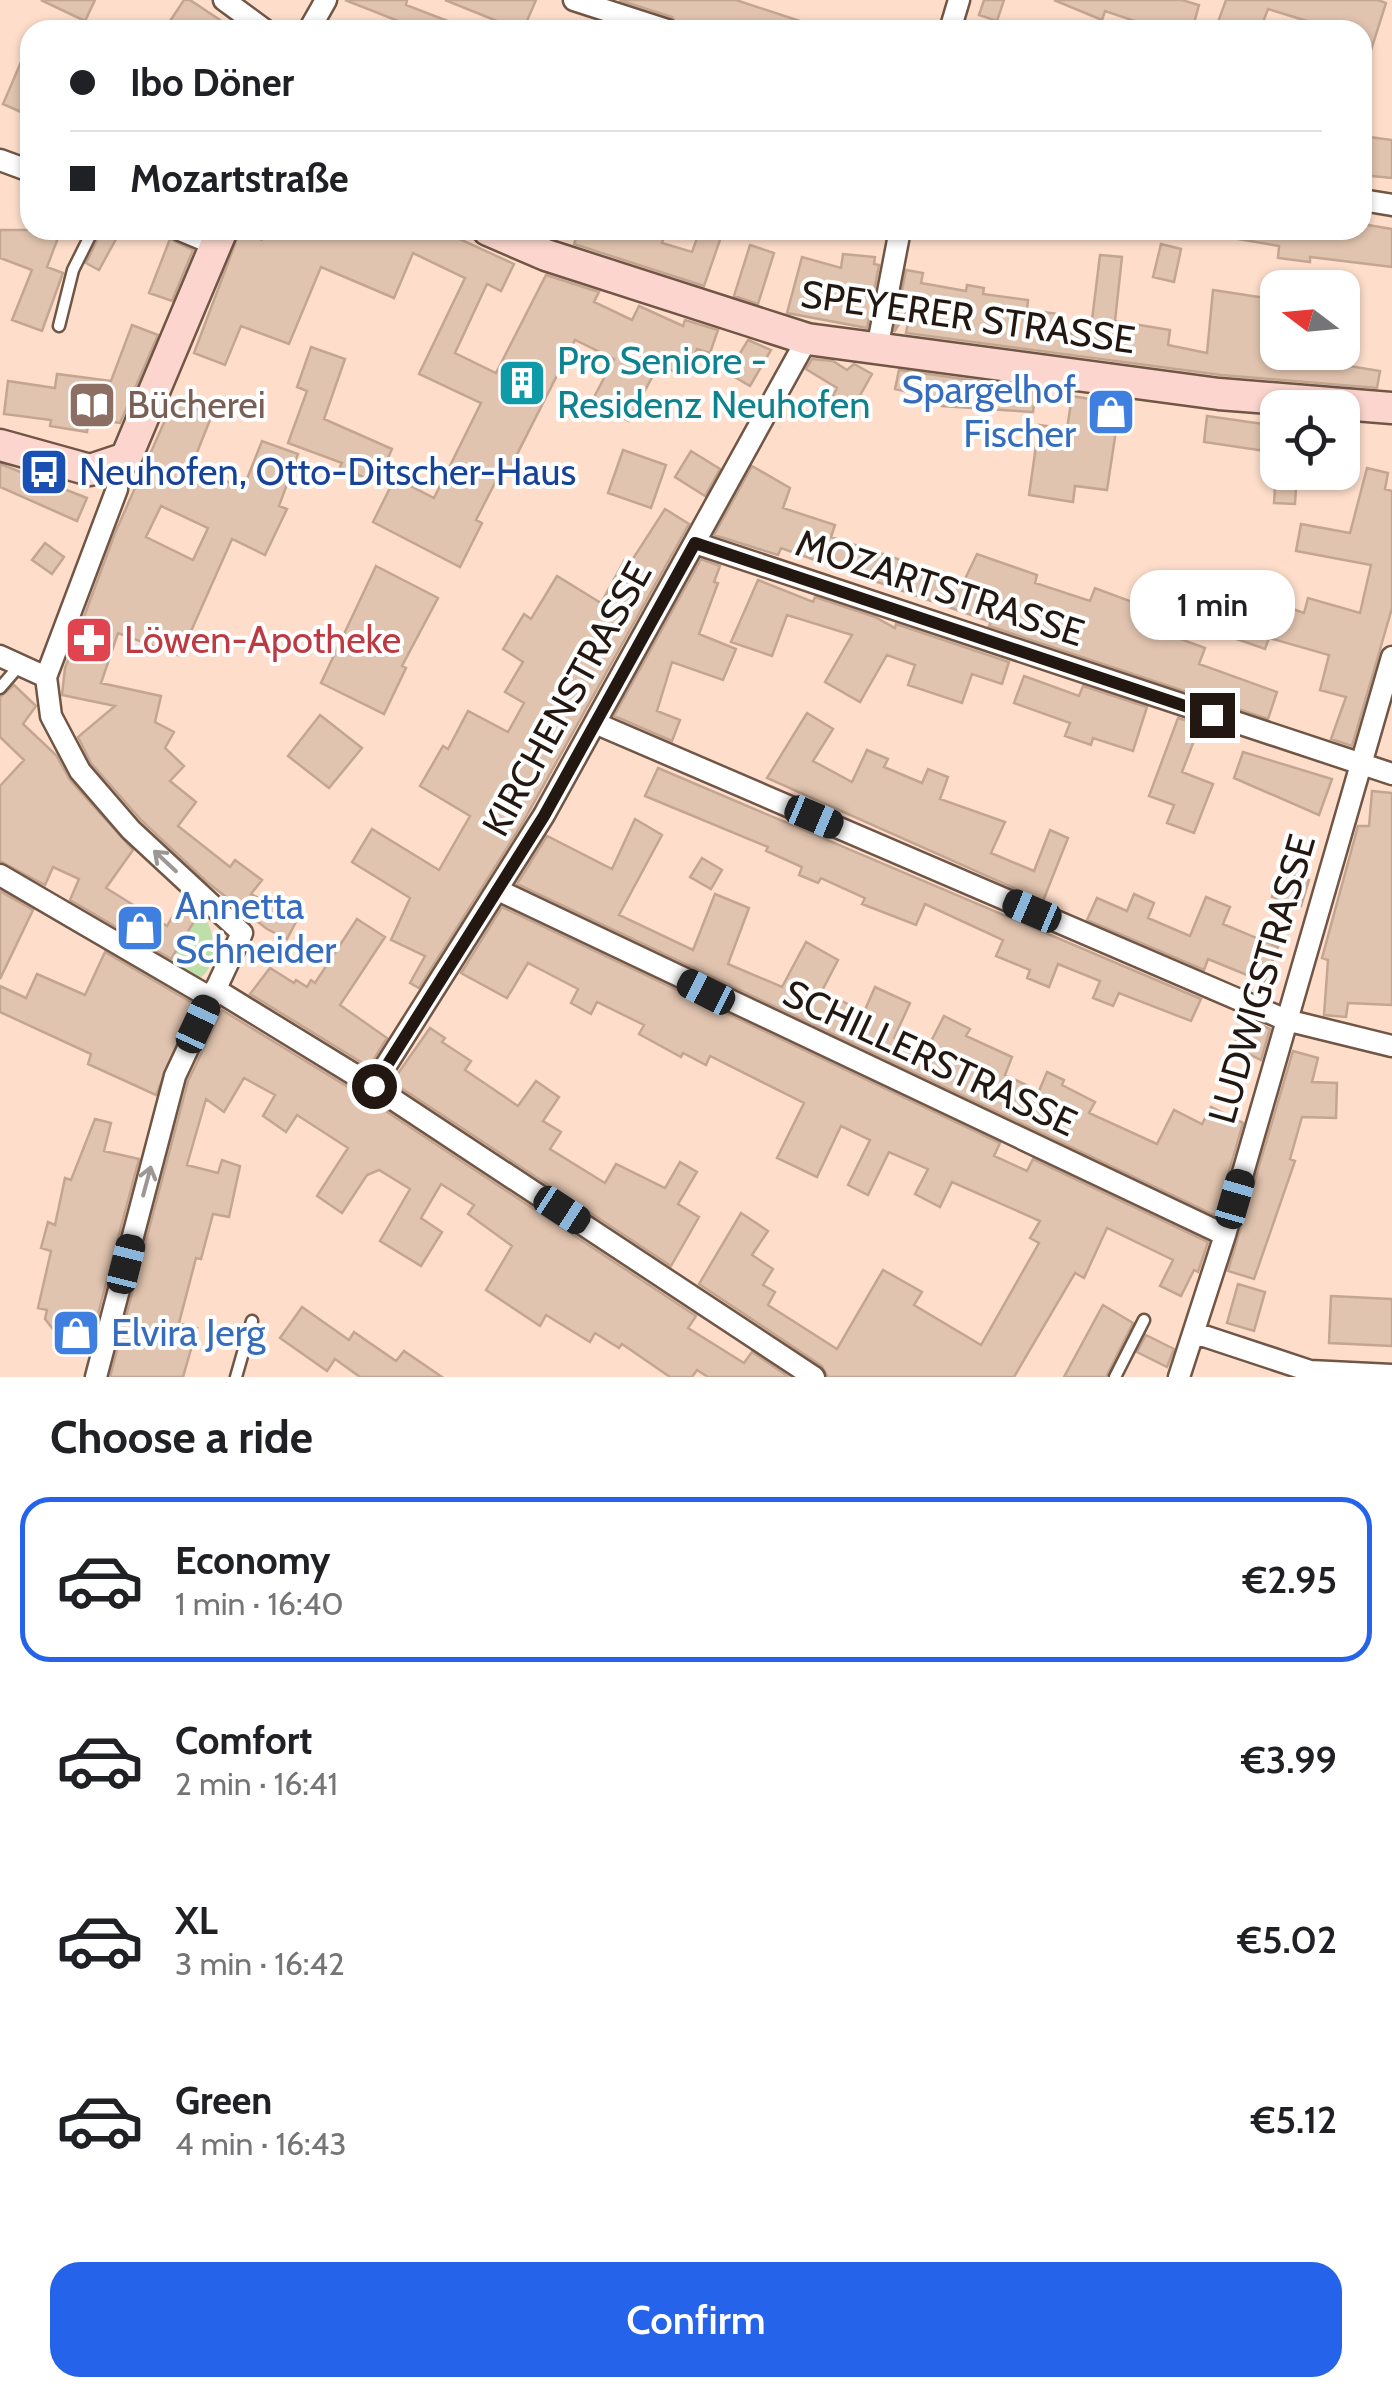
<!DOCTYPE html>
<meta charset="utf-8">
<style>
:root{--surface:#fff;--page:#f6f6f6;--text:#202124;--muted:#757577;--line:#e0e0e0;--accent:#2563eb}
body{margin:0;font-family:Cabin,sans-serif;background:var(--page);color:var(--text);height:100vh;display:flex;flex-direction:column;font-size:38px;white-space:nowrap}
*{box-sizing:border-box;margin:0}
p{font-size:32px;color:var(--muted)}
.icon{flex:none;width:55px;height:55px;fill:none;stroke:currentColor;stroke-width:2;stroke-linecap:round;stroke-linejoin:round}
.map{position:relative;height:1377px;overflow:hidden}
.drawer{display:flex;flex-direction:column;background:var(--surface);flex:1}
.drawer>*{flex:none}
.banner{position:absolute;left:20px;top:20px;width:1352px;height:220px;border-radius:30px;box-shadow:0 2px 8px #0004;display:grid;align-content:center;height:220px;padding:0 50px;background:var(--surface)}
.needle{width:65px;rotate:286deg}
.tools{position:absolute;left:1260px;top:270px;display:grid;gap:20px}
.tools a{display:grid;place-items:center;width:100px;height:100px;border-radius:20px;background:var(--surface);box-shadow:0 2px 8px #0004;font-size:50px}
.end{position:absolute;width:45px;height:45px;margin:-22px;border:12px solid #231811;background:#fff;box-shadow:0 0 0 5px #fff}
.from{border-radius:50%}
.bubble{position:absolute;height:70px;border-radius:30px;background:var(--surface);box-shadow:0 2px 8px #0004;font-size:32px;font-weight:600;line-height:70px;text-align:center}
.car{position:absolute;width:30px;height:60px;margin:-30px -15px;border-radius:12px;box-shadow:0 0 8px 2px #0007;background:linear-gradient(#222 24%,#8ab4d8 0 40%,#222 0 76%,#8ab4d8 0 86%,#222 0)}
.banner b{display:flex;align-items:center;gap:35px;height:95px;font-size:38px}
.banner b+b{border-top:2px solid var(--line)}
.banner i{width:25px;height:25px;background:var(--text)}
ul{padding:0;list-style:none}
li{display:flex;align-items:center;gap:30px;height:165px;margin:0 20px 15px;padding:0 30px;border:5px solid transparent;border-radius:30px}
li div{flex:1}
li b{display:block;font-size:38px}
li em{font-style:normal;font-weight:600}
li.current{border-color:var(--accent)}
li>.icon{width:90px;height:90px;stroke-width:1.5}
h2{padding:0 50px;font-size:45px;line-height:120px}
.action{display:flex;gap:20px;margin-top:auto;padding:20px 50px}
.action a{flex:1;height:115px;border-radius:30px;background:var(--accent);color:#fff;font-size:40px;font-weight:600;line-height:115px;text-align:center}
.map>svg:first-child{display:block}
.green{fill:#bddfa9}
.building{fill:#e1c4af;stroke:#c3a692;stroke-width:2.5;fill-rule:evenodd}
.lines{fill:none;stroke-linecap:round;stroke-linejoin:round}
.service-casing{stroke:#715646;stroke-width:15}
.minor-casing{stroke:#715646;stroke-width:25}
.secondary-casing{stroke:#715646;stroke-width:35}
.service{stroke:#fff;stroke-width:10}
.minor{stroke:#fff;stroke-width:20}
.secondary{stroke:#fcd6ce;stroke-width:30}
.oneway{stroke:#9c9794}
.route{stroke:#231811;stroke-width:12}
.labels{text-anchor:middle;stroke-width:8;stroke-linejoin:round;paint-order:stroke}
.street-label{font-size:38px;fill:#231811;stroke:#fff}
.culture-label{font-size:38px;fill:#0d838f;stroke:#fff;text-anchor:start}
.shop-label{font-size:38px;fill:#366cbe;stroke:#fff;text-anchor:start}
.education-label{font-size:38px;fill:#785e54;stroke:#fff;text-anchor:start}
.transit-label{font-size:38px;fill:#164399;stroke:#fff;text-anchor:start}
.health-label{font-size:38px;fill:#be3a42;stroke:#fff;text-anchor:start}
</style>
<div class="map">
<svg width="1392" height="1377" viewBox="0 0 1392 1377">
<rect width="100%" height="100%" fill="#fedecb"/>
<path class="green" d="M201,912C216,929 220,967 198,979L170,963Z"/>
<path class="building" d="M41,0H95L85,21Z
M184,0H190L235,30H164Z
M345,0H407L406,5L471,30H421Z
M445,0H536L523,30H505L495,26L497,21Z
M619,0H736L815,26V30H703L682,24L680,30L672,17Z
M984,0H1004L997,21L979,15Z
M1054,0H1182L1199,5L1192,30H1145L1147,25L1105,11L1102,20Z
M1226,0H1378L1386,3L1366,66H1362V30H1336L1268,9L1260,30H1238L1218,22Z
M30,41V116L3,104Z
M1362,136L1392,140V178L1362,175Z
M1362,224L1392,229V267L1310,257V262L1278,258L1279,246L1238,239L1239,230H1362Z
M0,230H61L47,267L63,273L42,331L12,320L32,270L0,258Z
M102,230H121L99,270L86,263Z
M267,230H440L514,264L501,291L487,284L455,353L496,373L546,275L599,292L594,302L632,320L639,306L683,326L685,320L718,330L710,353L697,349L683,376L659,364L629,421L592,401L614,359L575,340L504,480L498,477L476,520L482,523L460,567L373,522L395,478L434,498L481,403L419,374L465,278L413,253L394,298L321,267L289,344L241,326L225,365L194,353L240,231L262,240Z
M579,230H666L662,243L692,252L700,230L721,237L704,286L574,244Z
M170,239L193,250L172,301L149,293Z
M1161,244L1181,249L1174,282L1153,277Z
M750,245L774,253L758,304L734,296Z
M843,254L875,257L874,264L879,265L867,328L787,313L802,257L841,268Z
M1100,255L1122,257L1115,321L1170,330L1168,345L1207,353L1213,290L1278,300V352H1339L1337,364L1380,371L1377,388L1221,375L906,333L912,304L894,332L906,270L923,273L921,283L966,291L967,285L984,288L983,294L1028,300L1027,310L1059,314L1057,332L1090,336Z
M132,325L158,335L120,423L89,419L87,432L50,426L51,420L4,414L8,381L55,388L57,374L111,381Z
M748,340L771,350L750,386L728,373Z
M311,347L345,359L324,419L392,449L377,483L340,467L342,463L288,443L307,391L297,387Z
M812,359L833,361L847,370L854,364L872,374L849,415L829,403L837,388L806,369Z
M899,370L1036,389L1033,412L942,406L943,399L895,389Z
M1072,396L1120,404L1107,490L1075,486L1073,502L1029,495L1039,425L1067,429Z
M174,400L212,415L192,465L243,489L262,441L298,454L279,506L287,509L265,555L232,539L180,656L118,633L101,683L161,696L155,722L174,732L165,748L184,766L170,781L196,802L178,826L230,867L235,860L262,880L251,894L298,918L287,939L267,929L207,882L141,820L91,763L78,737L115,706L62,695L65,668L115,533ZM161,506L208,528L193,560L146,537Z
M1207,416L1278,426V453L1204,442Z
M623,450L666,465L651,508L608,493Z
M691,451L720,469L705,496L675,477Z
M0,464L87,498L77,521L0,487Z
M752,466L790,488L783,508L835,525L831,537L964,581L977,554L1037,575L1035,583L1090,601L1095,588L1151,609L1150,613L1180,623L1175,637L1205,648L1199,664L1277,692L1268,719L989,626L991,622L781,548L778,555L714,535Z
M1367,468L1388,473L1385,489L1392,491V608L1352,746L1331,739L1346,697L1320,690L1329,655L1269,638L1265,649L1222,634L1237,589L1304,613L1308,598L1360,613L1371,565L1296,551L1301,524L1350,533Z
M1276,472H1297L1295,504L1274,503Z
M665,509L689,524L522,824L419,988L410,983L425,956L391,940L410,898L352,862L372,829L439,870L470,816L420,786L443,746L448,749L468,711L508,732L524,703L505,692L523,662L503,649L524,614L531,619L557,576L601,603L624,561L629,565Z
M45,543L64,557L52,574L32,560Z
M701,559L720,566L714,582L718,583L699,634L736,649L723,680L672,662L657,711L680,720L672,741L614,716Z
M376,566L438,598L402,666L406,668L384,714L321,683Z
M758,580L813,602L815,597L875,617L895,628L896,624L1009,662L1002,684L972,674L962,703L908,685L915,665L887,655L860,702L825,682L852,635L787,615L772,656L731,642Z
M1024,676L1079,696L1083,686L1147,707L1133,751L1093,738L1091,745L1065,736L1070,723L1014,703Z
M14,685L36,706L23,724L56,755L70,780L133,850L106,888L167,926L182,901L200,912L171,959L70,900L79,879L53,867L45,885L0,861V786L24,760L0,737V697Z
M807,713L833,729L813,761L852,782L867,750L888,759L884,767L922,783L928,769L948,777L940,799L1005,822L991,853L1034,871L1050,830L1068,838L1043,901L767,778Z
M320,715L362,748L329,788L288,756Z
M1178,718L1200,725L1182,772L1213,784L1194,833L1167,823L1174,805L1149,796Z
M1243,752L1332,779L1319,815L1234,778Z
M658,768L1201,999L1191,1021L1119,993L1113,1006L1093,998L1100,981L1058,964L1049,987L1027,978L1030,970L996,956L1003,940L925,904L916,925L862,904L865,898L821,878L818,883L799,875L802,867L766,851L768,847L645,796Z
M1372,791L1392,793V1005L1348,1003L1346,1017L1324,1015L1328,960L1322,958L1358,826H1369Z
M635,819L662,835L619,915L693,950L715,894L749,908L728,964L782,987L806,942L838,960L822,991L864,1012L875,987L910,1003L894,1038L925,1053L944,1016L970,1029L966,1036L1012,1057L1005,1075L1039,1091L1047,1072L1064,1080L1062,1085L1095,1102L1089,1113L1157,1144L1174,1110L1202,1124L1211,1107L1243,1123L1216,1216L517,884L547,836L612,869Z
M702,858L722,870L711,889L690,877Z
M1280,871L1309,880L1301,906L1272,897Z
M0,891L33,910L0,979Z
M1134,894L1154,903L1148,918L1190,936L1206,897L1230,907L1223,924L1278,947L1264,982L1208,959L1204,970L1087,920L1097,898L1127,911Z
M502,907L1000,1143L994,1156L1027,1171L1033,1159L1208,1242L1198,1272L1194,1270L1181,1296L1160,1286L1173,1260L1107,1228L1084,1278L1075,1273L1014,1377H828L822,1366L699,1284L741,1213L768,1231L752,1255L773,1269L763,1285L775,1292L768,1305L837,1349L883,1270L922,1292L914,1305L981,1345L1039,1243L1030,1238L1040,1221L952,1182L940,1207L915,1194L928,1169L889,1152L868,1195L848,1185L870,1140L841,1126L817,1177L777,1158L804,1103L710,1056L706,1065L683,1053L681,1057L639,1034L644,1025L597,1002L591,1014L571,1003L578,989L528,963L507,998L461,973Z
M357,919L385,937L340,1005L387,1038L369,1067L250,994L270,968L294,983L296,980L307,987L311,980L315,983Z
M105,952L194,1004L156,1095L88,1064L91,1054L0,1012V986L26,998L37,974L85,995Z
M222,1010L366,1098L696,1316L688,1328L744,1363L752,1352L789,1377H708L697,1370L692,1377H670L622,1344L619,1348L595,1333L590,1342L546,1315L540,1326L486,1290L512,1246L468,1214L474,1205L441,1184L421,1218L442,1232L421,1266L380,1241L410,1189L379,1170L367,1175L342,1213L317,1196L348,1148L297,1115L286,1132L263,1116L275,1095L244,1078L224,1112L206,1099L187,1165L218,1173L222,1160L240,1166L229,1217L213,1214L201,1259L196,1258L179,1323L197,1328L183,1377H110L188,1081Z
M1246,1018L1270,1029L1261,1060L1233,1047Z
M430,1028L445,1038L442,1042L471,1061L465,1070L518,1106L536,1081L559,1097L543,1121L561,1132L550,1149L605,1183L616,1164L665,1188L680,1162L697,1172L678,1204L699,1217L671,1266L392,1082Z
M1293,1051L1318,1058L1312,1082L1337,1083L1336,1118L1302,1117L1290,1159L1295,1161L1254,1279L1228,1271Z
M95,1119L111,1123L104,1151L139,1159L89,1348L63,1342L45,1319L47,1310L38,1308L51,1251L41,1248L48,1222L55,1225L65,1178L71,1180Z
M1238,1284L1265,1292L1254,1331L1227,1323Z
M1331,1296L1392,1299V1346L1329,1343Z
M1103,1305L1133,1323L1106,1377H1064Z
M302,1307L349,1340L354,1332L396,1361L404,1351L442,1377H360L335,1359L327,1371L280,1338Z
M1146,1335L1174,1349L1167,1367L1137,1352Z"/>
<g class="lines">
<g class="service-casing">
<path id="service" d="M59,326L73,270L93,230
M0,688L19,666
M236,1377L252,1321
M1115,1377L1144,1320"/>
</g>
<g class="minor-casing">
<path id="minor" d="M224,0L265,30
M574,0L667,30
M309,30L326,0
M950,30L959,0
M0,160L30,171
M1362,200L1392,205
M180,230L216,245
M877,349L900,230
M695,543L1392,774
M0,656L46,677
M595,723L1286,1020L1392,1046
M0,875L211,998
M498,890L1225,1235
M215,989L373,1086L814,1377
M373,1086L544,815L807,339
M1195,1333L1310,1371L1392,1375
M96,1377L175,1076L242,933L131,830L80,771L51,716L46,677L117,489L116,463
M1179,1377L1225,1235L1392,657"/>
</g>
<g class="secondary-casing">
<path id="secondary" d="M488,230L546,255L807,339L1219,394L1392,408
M0,445L90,470L126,458L222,230"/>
</g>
<use href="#service" class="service"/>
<use href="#minor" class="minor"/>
<use href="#secondary" class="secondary"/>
</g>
<defs><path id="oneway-shaft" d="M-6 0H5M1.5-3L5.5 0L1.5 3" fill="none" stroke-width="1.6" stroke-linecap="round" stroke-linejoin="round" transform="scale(2.5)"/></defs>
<g class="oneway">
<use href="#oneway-shaft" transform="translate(165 861) rotate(-137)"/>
<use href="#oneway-shaft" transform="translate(147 1181) rotate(-75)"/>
</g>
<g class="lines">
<path class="route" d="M374,1086L544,816L695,543L1212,715"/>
</g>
<defs>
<g id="building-square" transform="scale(2.5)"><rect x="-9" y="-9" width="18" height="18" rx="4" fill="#0f9aa8" stroke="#fff"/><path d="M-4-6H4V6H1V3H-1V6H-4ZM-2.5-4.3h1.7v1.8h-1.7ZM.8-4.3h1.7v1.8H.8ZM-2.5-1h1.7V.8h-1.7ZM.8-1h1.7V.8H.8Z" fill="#fff"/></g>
<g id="library-square" transform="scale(2.5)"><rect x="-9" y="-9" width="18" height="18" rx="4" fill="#8d6e63" stroke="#fff"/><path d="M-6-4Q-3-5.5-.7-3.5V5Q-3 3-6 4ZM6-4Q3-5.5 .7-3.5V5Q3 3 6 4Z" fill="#fff"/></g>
<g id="shop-square" transform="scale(2.5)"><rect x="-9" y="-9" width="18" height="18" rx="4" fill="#3f7fe0" stroke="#fff"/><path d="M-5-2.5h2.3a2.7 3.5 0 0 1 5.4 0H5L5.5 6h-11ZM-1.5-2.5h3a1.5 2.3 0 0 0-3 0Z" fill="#fff"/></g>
<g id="bus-square" transform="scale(2.5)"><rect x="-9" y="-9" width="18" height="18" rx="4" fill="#1a4fb4" stroke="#fff"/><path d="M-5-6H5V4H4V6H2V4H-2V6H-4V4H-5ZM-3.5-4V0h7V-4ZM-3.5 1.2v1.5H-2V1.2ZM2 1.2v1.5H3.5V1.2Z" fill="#fff"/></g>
<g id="pharmacy-square" transform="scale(2.5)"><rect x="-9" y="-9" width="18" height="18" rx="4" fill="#e0444e" stroke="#fff"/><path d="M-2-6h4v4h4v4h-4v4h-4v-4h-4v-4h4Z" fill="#fff"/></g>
</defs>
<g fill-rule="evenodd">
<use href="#building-square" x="522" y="383"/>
<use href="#library-square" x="92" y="405"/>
<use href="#shop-square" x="1111" y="412"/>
<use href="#bus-square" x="44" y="472"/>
<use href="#pharmacy-square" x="89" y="640"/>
<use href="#shop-square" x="140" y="928"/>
<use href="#shop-square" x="76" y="1333"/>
</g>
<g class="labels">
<g class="street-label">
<text transform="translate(968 317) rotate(8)" y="13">SPEYERER STRASSE</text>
<text transform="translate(940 588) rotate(18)" y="13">MOZARTSTRASSE</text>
<text transform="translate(567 699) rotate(-61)" y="13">KIRCHENSTRASSE</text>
<text transform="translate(1262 979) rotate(-74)" y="13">LUDWIGSTRASSE</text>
<text transform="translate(930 1058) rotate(25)" y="13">SCHILLERSTRASSE</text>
</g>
<g class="culture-label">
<text x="557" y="374">Pro Seniore -<tspan x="557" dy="44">Residenz Neuhofen</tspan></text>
</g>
<g class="shop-label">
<text x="1076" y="403" text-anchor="end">Spargelhof<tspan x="1076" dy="44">Fischer</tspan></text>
<text x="175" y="919">Annetta<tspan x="175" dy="44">Schneider</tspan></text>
<text x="111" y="1346">Elvira Jerg</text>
</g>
<g class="education-label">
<text x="127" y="418">Bücherei</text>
</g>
<g class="transit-label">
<text x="79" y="485">Neuhofen, Otto-Ditscher-Haus</text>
</g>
<g class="health-label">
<text x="124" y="653">Löwen-Apotheke</text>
</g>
</g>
</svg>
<div class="tools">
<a><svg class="needle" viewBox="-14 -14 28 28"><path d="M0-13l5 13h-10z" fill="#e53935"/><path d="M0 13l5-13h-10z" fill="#757577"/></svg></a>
<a><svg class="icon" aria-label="locate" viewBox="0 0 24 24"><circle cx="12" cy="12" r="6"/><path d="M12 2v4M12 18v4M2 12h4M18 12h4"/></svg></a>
</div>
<i class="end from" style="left:374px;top:1086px"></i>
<i class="end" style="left:1212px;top:715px"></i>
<div class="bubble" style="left:1130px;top:570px;width:165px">1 min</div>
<i class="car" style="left:814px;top:817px;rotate:113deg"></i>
<i class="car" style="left:1032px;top:911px;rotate:293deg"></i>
<i class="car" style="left:706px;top:992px;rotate:297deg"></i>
<i class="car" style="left:198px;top:1024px;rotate:25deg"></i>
<i class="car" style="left:1235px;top:1199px;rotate:16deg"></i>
<i class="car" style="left:562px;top:1210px;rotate:123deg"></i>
<i class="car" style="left:126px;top:1264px;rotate:14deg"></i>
<div class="banner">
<b><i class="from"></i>Ibo Döner</b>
<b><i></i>Mozartstraße</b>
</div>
</div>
<section class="drawer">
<h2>Choose a ride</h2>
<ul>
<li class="current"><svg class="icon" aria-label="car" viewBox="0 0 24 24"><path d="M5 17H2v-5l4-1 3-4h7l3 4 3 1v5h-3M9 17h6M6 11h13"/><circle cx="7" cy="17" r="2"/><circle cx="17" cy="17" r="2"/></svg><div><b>Economy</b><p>1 min · 16:40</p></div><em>€2.95</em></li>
<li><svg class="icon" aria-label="car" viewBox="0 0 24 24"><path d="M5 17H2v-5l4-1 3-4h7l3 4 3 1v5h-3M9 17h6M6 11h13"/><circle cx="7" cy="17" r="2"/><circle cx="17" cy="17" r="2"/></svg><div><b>Comfort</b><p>2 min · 16:41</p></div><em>€3.99</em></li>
<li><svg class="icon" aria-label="car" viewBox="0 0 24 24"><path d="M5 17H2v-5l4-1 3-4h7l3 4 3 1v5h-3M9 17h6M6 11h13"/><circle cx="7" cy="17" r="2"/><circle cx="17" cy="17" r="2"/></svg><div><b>XL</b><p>3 min · 16:42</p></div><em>€5.02</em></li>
<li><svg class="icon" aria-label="car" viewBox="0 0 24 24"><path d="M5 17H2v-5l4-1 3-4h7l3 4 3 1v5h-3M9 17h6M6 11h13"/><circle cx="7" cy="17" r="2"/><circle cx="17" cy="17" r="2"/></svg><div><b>Green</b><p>4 min · 16:43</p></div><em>€5.12</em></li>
</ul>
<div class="action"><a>Confirm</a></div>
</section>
